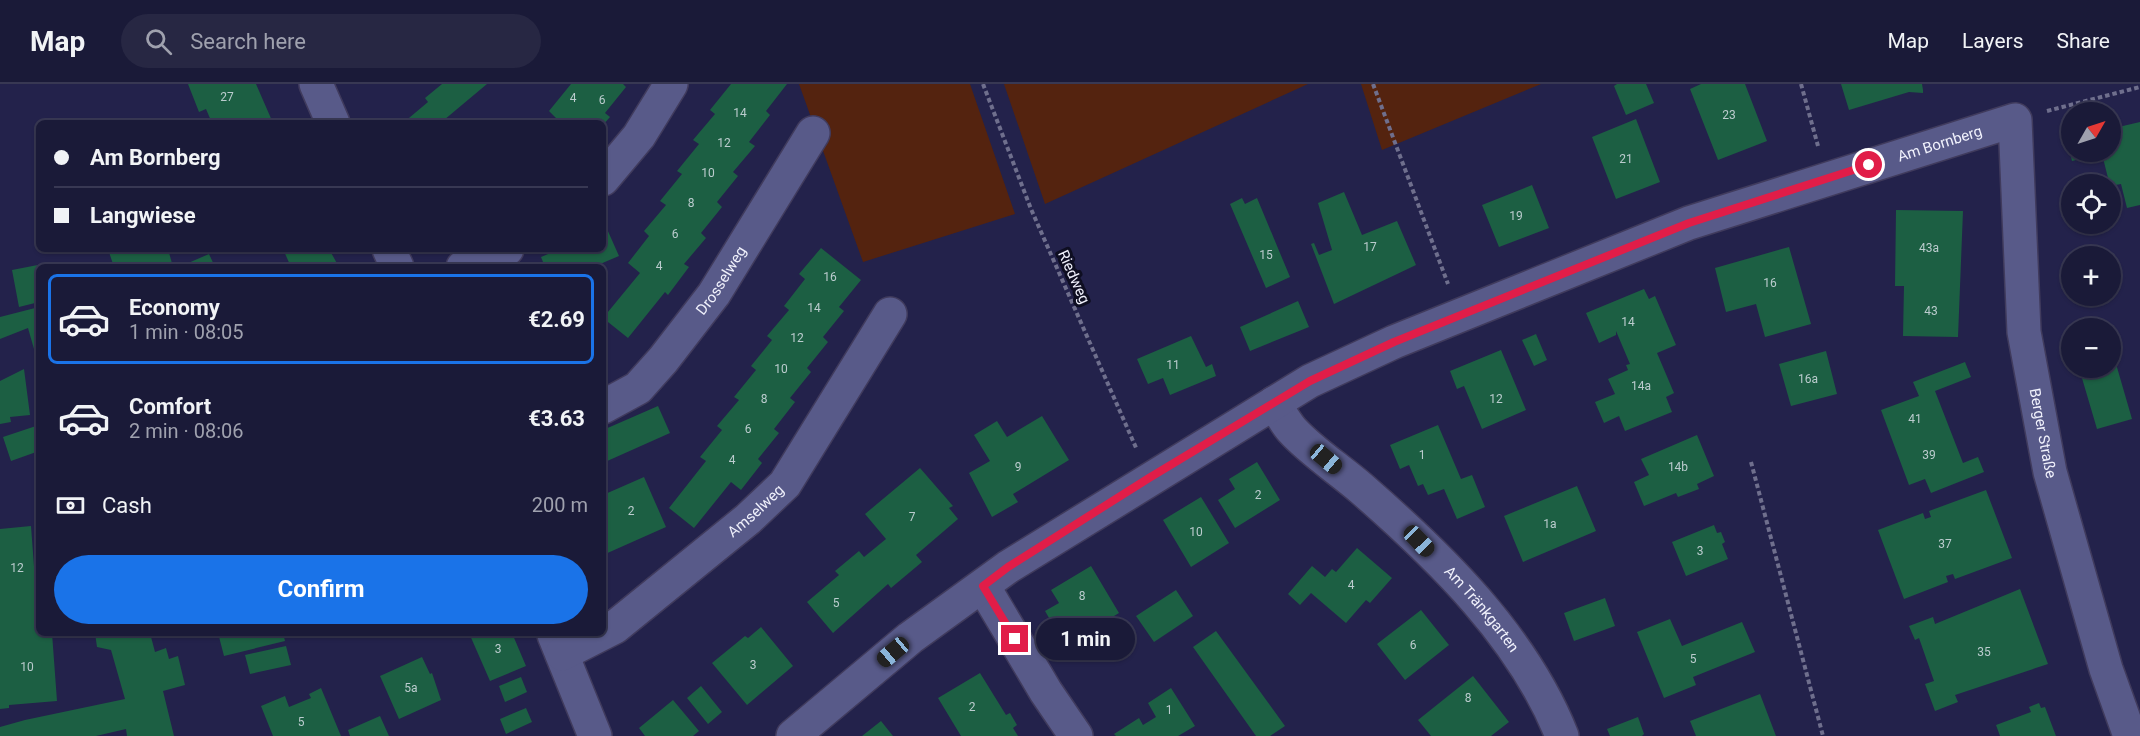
<!DOCTYPE html>
<meta charset="utf-8">
<style>
:root{--surface:#1a1a38;--page:#272743;--text:#f1f3f6;--muted:#9fa1ae;--line:#383853;--accent:#1a73e8}
body{margin:0;font-family:Roboto,sans-serif;background:var(--page);color:var(--text);height:100vh;display:flex;flex-direction:column;font-size:22px;white-space:nowrap}
*{box-sizing:border-box;margin:0}
p{font-size:20px;color:var(--muted)}
.icon{flex:none;width:33px;height:33px;fill:none;stroke:currentColor;stroke-width:2;stroke-linecap:round;stroke-linejoin:round}
.map{position:relative;flex:1;overflow:hidden}
.panel{position:absolute;left:36px;top:180px;width:570px;height:372px;display:flex;flex-direction:column;background:var(--surface);border-radius:9px;box-shadow:0 2px 4px #0004,0 0 0 2px var(--line)}
.panel>*{flex:none}
.hud{position:absolute;left:36px;top:36px;width:570px;height:132px;border-radius:9px;box-shadow:0 2px 4px #0004,0 0 0 2px var(--line);display:grid;align-content:center;height:132px;padding:0 18px;background:var(--surface)}
.needle{width:39px;rotate:51deg}
.fabs{position:absolute;left:2061px;top:18px;display:grid;gap:12px}
.fabs a{display:grid;place-items:center;width:60px;height:60px;border-radius:50%;background:var(--surface);box-shadow:0 2px 4px #0004,0 0 0 2px var(--line);font-size:30px}
.end{position:absolute;width:27px;height:27px;margin:-14px;border:8px solid #e11d48;background:#fff;box-shadow:0 0 0 3px #fff}
.from{border-radius:50%}
.bubble{position:absolute;height:42px;border-radius:21px;background:var(--surface);box-shadow:0 2px 4px #0004,0 0 0 2px var(--line);font-size:20px;font-weight:700;line-height:42px;text-align:center}
.car{position:absolute;width:18px;height:36px;margin:-18px -9px;border-radius:8px;box-shadow:0 0 4px 2px #0007;background:linear-gradient(#222 24%,#8ab4d8 0 40%,#222 0 76%,#8ab4d8 0 86%,#222 0)}
.hud b{display:flex;align-items:center;gap:21px;height:57px;font-size:22px}
.hud b+b{border-top:2px solid var(--line)}
.hud i{width:15px;height:15px;background:var(--text)}
ul{padding:10px 0 0;list-style:none}
li{display:flex;align-items:center;gap:18px;height:90px;margin:0 12px 9px;padding:0 6px;border:3px solid transparent;border-radius:9px}
li div{flex:1}
li b{display:block;font-size:22px}
li em{font-style:normal;font-weight:700}
li.active{border-color:var(--accent)}
li>.icon{width:54px;height:54px;stroke-width:1.5}
.pay{display:flex;align-items:center;gap:15px;height:66px;padding:0 18px;font-size:22px}
.pay p{margin-inline-start:auto}
.primary-button{display:flex;gap:12px;margin-top:auto;padding:12px 18px}
.primary-button a{flex:1;height:69px;border-radius:36px;background:var(--accent);color:#fff;font-size:24px;font-weight:700;line-height:69px;text-align:center}
header{display:flex;align-items:center;gap:36px;box-sizing:border-box;height:84px;padding:0 30px;background:var(--surface);border-bottom:2px solid var(--line)}
header strong{font-size:28px}
nav{display:flex;gap:33px;margin-inline-start:auto;font-size:21px}
.search{width:420px;height:54px;background:var(--page);display:flex;align-items:center;gap:15px;box-sizing:border-box;padding:0 21px;border-radius:33px;color:var(--muted);font-size:22px}
.map>svg:first-child{display:block}
.green{fill:#54230f}
.building{fill:#1c5f43}
.lines{fill:none;stroke-linecap:round;stroke-linejoin:round}
.street-casing{stroke:#403b5d;stroke-width:36}
.path{stroke:#6f6f8d;stroke-width:4;stroke-dasharray:4.5 3;stroke-linecap:butt}
.street{stroke:#585a89;stroke-width:33}
.route{stroke:#e11d48;stroke-width:8}
.labels{text-anchor:middle;stroke-width:6;stroke-linejoin:round;paint-order:stroke}
.number-label{font-size:12px;fill:#bbccce}
.street-label{font-size:15px;fill:#f0f1fc;stroke:#0e0e21}
</style>
<header>
<strong>Map</strong>
<div class="search"><svg class="icon" aria-label="search" viewBox="0 0 24 24"><circle cx="10" cy="10" r="6"/><path d="M15 15l6 6"/></svg>Search here</div>
<nav><a>Map</a><a>Layers</a><a>Share</a></nav>
</header>
<div class="map">
<svg width="2140" height="652" viewBox="0 0 2140 652">
<rect width="100%" height="100%" fill="#23224b"/>
<path class="green" d="M799,0H970L1015,130L863,178Z
M1004,0H1308L1045,120Z
M1361,0H1541L1382,66Z"/>
<path class="building" d="M188,0H256L273,39H212L206,25L199,28Z
M442,0H487L444,36L446,39H403L428,18L425,14Z
M571,0H623L626,3L605,29L610,33L603,41V39H561L549,27Z
M731,0H787L766,27L770,31L749,58L755,62L733,88L738,92L717,118L722,123L701,149L706,154L684,180L689,183L668,211L665,208L628,254L603,234L640,189L628,179L649,152L644,147L666,121L660,117L682,90L677,87L699,60L693,56L715,30L710,26Z
M1617,0H1646L1654,19L1626,31L1614,2Z
M1701,0H1745L1767,57L1718,76L1690,5Z
M1841,0H1922L1923,6V9L1909,8L1849,26Z
M1636,35L1660,98L1616,115L1592,53Z
M2140,38V121L2127,124L2121,100L2110,102L2102,70L2072,77L2067,55L2072,54V68H2110V45Z
M1532,101L1549,144L1499,163L1482,121Z
M1344,108L1362,151L1397,137L1416,181L1334,220L1311,160L1314,159L1319,171L1332,166L1318,119Z
M1242,114L1245,120L1257,114L1290,193L1266,204L1230,120Z
M1896,126L1963,127L1958,253L1903,252L1904,202H1895Z
M607,145L619,172L593,183H545L541,173L560,165H603V146Z
M1789,163L1811,240L1765,253L1756,220L1726,228L1715,184Z
M821,164L861,196L839,223L844,227L823,253L828,258L807,284L811,288L790,314L795,318L774,345L779,349L758,375L762,379L741,406L731,398L694,444L669,424L706,377L700,373L722,346L717,342L739,316L734,313L756,286L751,282L772,256L767,252L789,226L784,222L805,195L799,190Z
M108,165H168L173,183H114Z
M283,165H329L339,183H302L301,180L291,183Z
M209,170L215,183H179Z
M48,179V183H39V218L19,223L12,186Z
M1644,205L1649,215L1655,212L1676,261L1657,269L1674,309L1666,313L1672,328L1625,347L1619,332L1604,339L1595,318L1615,310L1608,295L1628,286L1626,281L1630,280L1616,247V251L1599,259L1586,229Z
M1298,217L1309,243L1250,267L1240,243Z
M39,223V278L38,279L28,244L0,255V233Z
M1536,250L1547,276L1534,282L1522,256Z
M1191,252L1206,283L1212,280L1216,292L1170,311L1163,294L1148,300L1137,275Z
M1501,266L1526,326L1482,345L1464,302L1457,305L1450,287Z
M1826,267L1837,310L1791,322L1779,280Z
M2114,273L2132,335L2097,345L2079,284H2110V274Z
M1965,278L1971,293L1935,307L1963,379L1978,373L1984,388L1931,409L1925,395L1909,401L1881,326L1919,312L1913,298Z
M24,285L30,331L10,333L11,338L0,340V297Z
M658,322L670,349L605,378L603,346Z
M1042,332L1069,376L1013,410L1018,418L992,433L969,389L990,377L974,351L997,337L1007,353Z
M39,341V367L11,377L3,353Z
M1438,341L1461,395L1472,391L1485,423L1457,435L1444,405L1428,411L1423,400L1418,402L1409,381L1400,385L1390,361Z
M1697,351L1714,392L1697,400L1699,405L1678,413L1676,409L1644,422L1634,398L1649,391L1641,375Z
M1257,378L1280,416L1235,444L1218,416L1235,405L1229,395Z
M920,384L953,422L949,424L958,435L916,471L922,478L891,504L888,500L833,549L807,518L839,491L835,487L859,467L864,473L886,455L865,430Z
M644,393L666,443L603,471V411Z
M1577,402L1596,447L1523,478L1504,432Z
M1986,406L2012,474L1955,495L1953,490L1946,492L1948,498L1904,515L1878,446L1923,429L1925,435L1931,433L1929,427Z
M1201,413L1229,459L1191,483L1163,436Z
M1714,441L1717,449L1721,448L1725,458L1722,460L1728,475L1686,492L1672,458Z
M31,442L39,549H52L57,617L9,621V624L0,625V445Z
M1357,464L1392,494L1370,519L1366,516L1346,539L1311,509L1300,521L1288,510L1312,482L1325,493L1332,485L1336,488Z
M1091,482L1119,529L1081,552L1083,556L1067,565L1045,527L1059,519L1051,506Z
M2020,505L2048,580L1955,611L1958,618L1935,627L1925,600L1934,597L1919,554L1915,556L1909,542L1933,533L1935,540Z
M1176,506L1193,532L1154,558L1136,532Z
M1605,514L1615,542L1574,557L1564,529Z
M1421,526L1449,561L1405,596L1377,560Z
M1670,535L1682,562L1742,538L1755,568L1693,593L1696,601L1664,614L1637,548Z
M761,543L793,582L747,621L712,579L745,552L748,554Z
M1216,547L1285,642L1270,652H1256L1193,563Z
M95,549H150L155,568L166,564L169,575L178,572L185,601L163,607L174,652H127L126,645L96,652H0V643L25,636L125,615L111,566L97,563Z
M218,549H283L285,557L224,572Z
M469,549H512L526,582L490,597Z
M286,562L291,581L250,590L245,571Z
M422,573L430,590L432,589L441,616L399,635L380,592Z
M980,589L1006,631L1010,629L1017,641L1013,644L1018,652H961L938,614Z
M1473,592L1509,638L1491,652H1431L1418,636Z
M521,593L527,608L505,618L499,602Z
M701,602L722,628L708,640L687,614Z
M321,604L341,652H273L261,622L285,612L289,623L311,614L309,610Z
M1171,604L1195,642L1178,652H1116L1114,650L1139,634L1143,641L1156,633L1148,619Z
M1760,610L1776,652H1696L1690,637Z
M673,616L699,647L693,652H645L639,644Z
M2039,619L2041,624L2045,623L2056,652H2000L1996,641L2031,628L2029,623Z
M526,624L532,638L506,650L500,635Z
M380,632L389,652H350L348,646Z
M1638,633L1644,650L1642,652H1610L1607,645Z
M881,637L893,652H862Z"/>
<g class="lines">
<g class="street-casing">
<g id="street">
<path d="M316,0L333,39"/>
<path d="M603,95L639,52L671,0"/>
<path d="M389,165L397,183"/>
<path d="M463,183L507,165"/>
<path id="s1" d="M1274,319C1280,328 1285,338 1292,346C1312,368 1339,385 1362,405C1440,473 1523,553 1562,652"/>
<path id="s2" d="M603,323L638,304L663,276L714,210L813,49"/>
<path d="M983,502L1046,608L1076,652"/>
<path d="M554,551L595,652"/>
<path id="s3" d="M562,570L615,543L748,435L785,400L890,230"/>
<path id="s4" d="M793,652L910,554L1008,483L1310,297L1394,258L1689,139L2015,36L2024,248L2050,388L2106,585L2130,652"/>
</g>
</g>
<path class="path" d="M983,0L1031,125L1137,366
M1373,0L1448,200
M1801,0L1818,62
M2047,27L2140,3
M1751,378L1823,652"/>
<use href="#street" class="street"/>
</g>
<g class="lines">
<path class="route" d="M1015,555L983,502L1008,483L1149,394L1310,297L1394,258L1689,139L1869,81"/>
</g>
<g class="labels">
<g class="number-label">
<text x="227" y="17">27</text>
<text x="573" y="18">4</text>
<text x="602" y="20">6</text>
<text x="740" y="33">14</text>
<text x="1729" y="35">23</text>
<text x="724" y="63">12</text>
<text x="1626" y="79">21</text>
<text x="708" y="93">10</text>
<text x="691" y="123">8</text>
<text x="1516" y="136">19</text>
<text x="675" y="154">6</text>
<text x="1370" y="167">17</text>
<text x="1929" y="168">43a</text>
<text x="1266" y="175">15</text>
<text x="659" y="186">4</text>
<text x="830" y="197">16</text>
<text x="1770" y="203">16</text>
<text x="814" y="228">14</text>
<text x="1931" y="231">43</text>
<text x="1628" y="242">14</text>
<text x="797" y="258">12</text>
<text x="1173" y="285">11</text>
<text x="781" y="289">10</text>
<text x="1808" y="299">16a</text>
<text x="1641" y="306">14a</text>
<text x="764" y="319">8</text>
<text x="1496" y="319">12</text>
<text x="1915" y="339">41</text>
<text x="748" y="349">6</text>
<text x="1422" y="375">1</text>
<text x="1929" y="375">39</text>
<text x="732" y="380">4</text>
<text x="1018" y="387">9</text>
<text x="1678" y="387">14b</text>
<text x="1258" y="415">2</text>
<text x="631" y="431">2</text>
<text x="912" y="437">7</text>
<text x="1550" y="444">1a</text>
<text x="1196" y="452">10</text>
<text x="1945" y="464">37</text>
<text x="1700" y="471">3</text>
<text x="17" y="488">12</text>
<text x="1351" y="505">4</text>
<text x="1082" y="516">8</text>
<text x="836" y="523">5</text>
<text x="1413" y="565">6</text>
<text x="498" y="569">3</text>
<text x="1984" y="572">35</text>
<text x="1693" y="579">5</text>
<text x="753" y="585">3</text>
<text x="27" y="587">10</text>
<text x="411" y="608">5a</text>
<text x="1468" y="618">8</text>
<text x="972" y="627">2</text>
<text x="1169" y="630">1</text>
<text x="301" y="642">5</text>
</g>
<g class="street-label">
<text dy="5" stroke="none"><textPath href="#s4" startOffset="1302">Am Bornberg</textPath></text>
<text transform="translate(1074 193) rotate(66)" y="5">Riedweg</text>
<text dy="5" stroke="none"><textPath href="#s2" startOffset="176">Drosselweg</textPath></text>
<text dy="5" stroke="none"><textPath href="#s4" startOffset="1696">Berger Straße</textPath></text>
<text dy="5" stroke="none"><textPath href="#s3" startOffset="242">Amselweg</textPath></text>
<text dy="5" stroke="none"><textPath href="#s1" startOffset="294">Am Tränkgarten</textPath></text>
</g>
</g>
</svg>
<div class="fabs">
<a><svg class="needle" viewBox="-14 -14 28 28"><path d="M0-13l5 13h-10z" fill="#e53935"/><path d="M0 13l5-13h-10z" fill="#9fa1ae"/></svg></a>
<a><svg class="icon" aria-label="locate" viewBox="0 0 24 24"><circle cx="12" cy="12" r="6"/><path d="M12 2v4M12 18v4M2 12h4M18 12h4"/></svg></a>
<a>+</a>
<a>−</a>
</div>
<i class="end from" style="left:1869px;top:81px"></i>
<i class="end" style="left:1015px;top:555px"></i>
<div class="bubble" style="left:1036px;top:534px;width:99px">1 min</div>
<i class="car" style="left:1326px;top:375px;rotate:130deg"></i>
<i class="car" style="left:1419px;top:457px;rotate:136deg"></i>
<i class="car" style="left:893px;top:568px;rotate:230deg"></i>
<div class="hud">
<b><i class="from"></i>Am Bornberg</b>
<b><i></i>Langwiese</b>
</div>
<section class="panel">
<ul>
<li class="active"><svg class="icon" aria-label="car" viewBox="0 0 24 24"><path d="M5 17H2v-5l4-1 3-4h7l3 4 3 1v5h-3M9 17h6M6 11h13"/><circle cx="7" cy="17" r="2"/><circle cx="17" cy="17" r="2"/></svg><div><b>Economy</b><p>1 min · 08:05</p></div><em>€2.69</em></li>
<li><svg class="icon" aria-label="car" viewBox="0 0 24 24"><path d="M5 17H2v-5l4-1 3-4h7l3 4 3 1v5h-3M9 17h6M6 11h13"/><circle cx="7" cy="17" r="2"/><circle cx="17" cy="17" r="2"/></svg><div><b>Comfort</b><p>2 min · 08:06</p></div><em>€3.63</em></li>
</ul>
<div class="pay"><svg class="icon" aria-label="cash" viewBox="0 0 24 24"><path d="M3 7h18v10H3z"/><circle cx="12" cy="12" r="2"/></svg>Cash<p>200 m</p></div>
<div class="primary-button"><a>Confirm</a></div>
</section>
</div>
